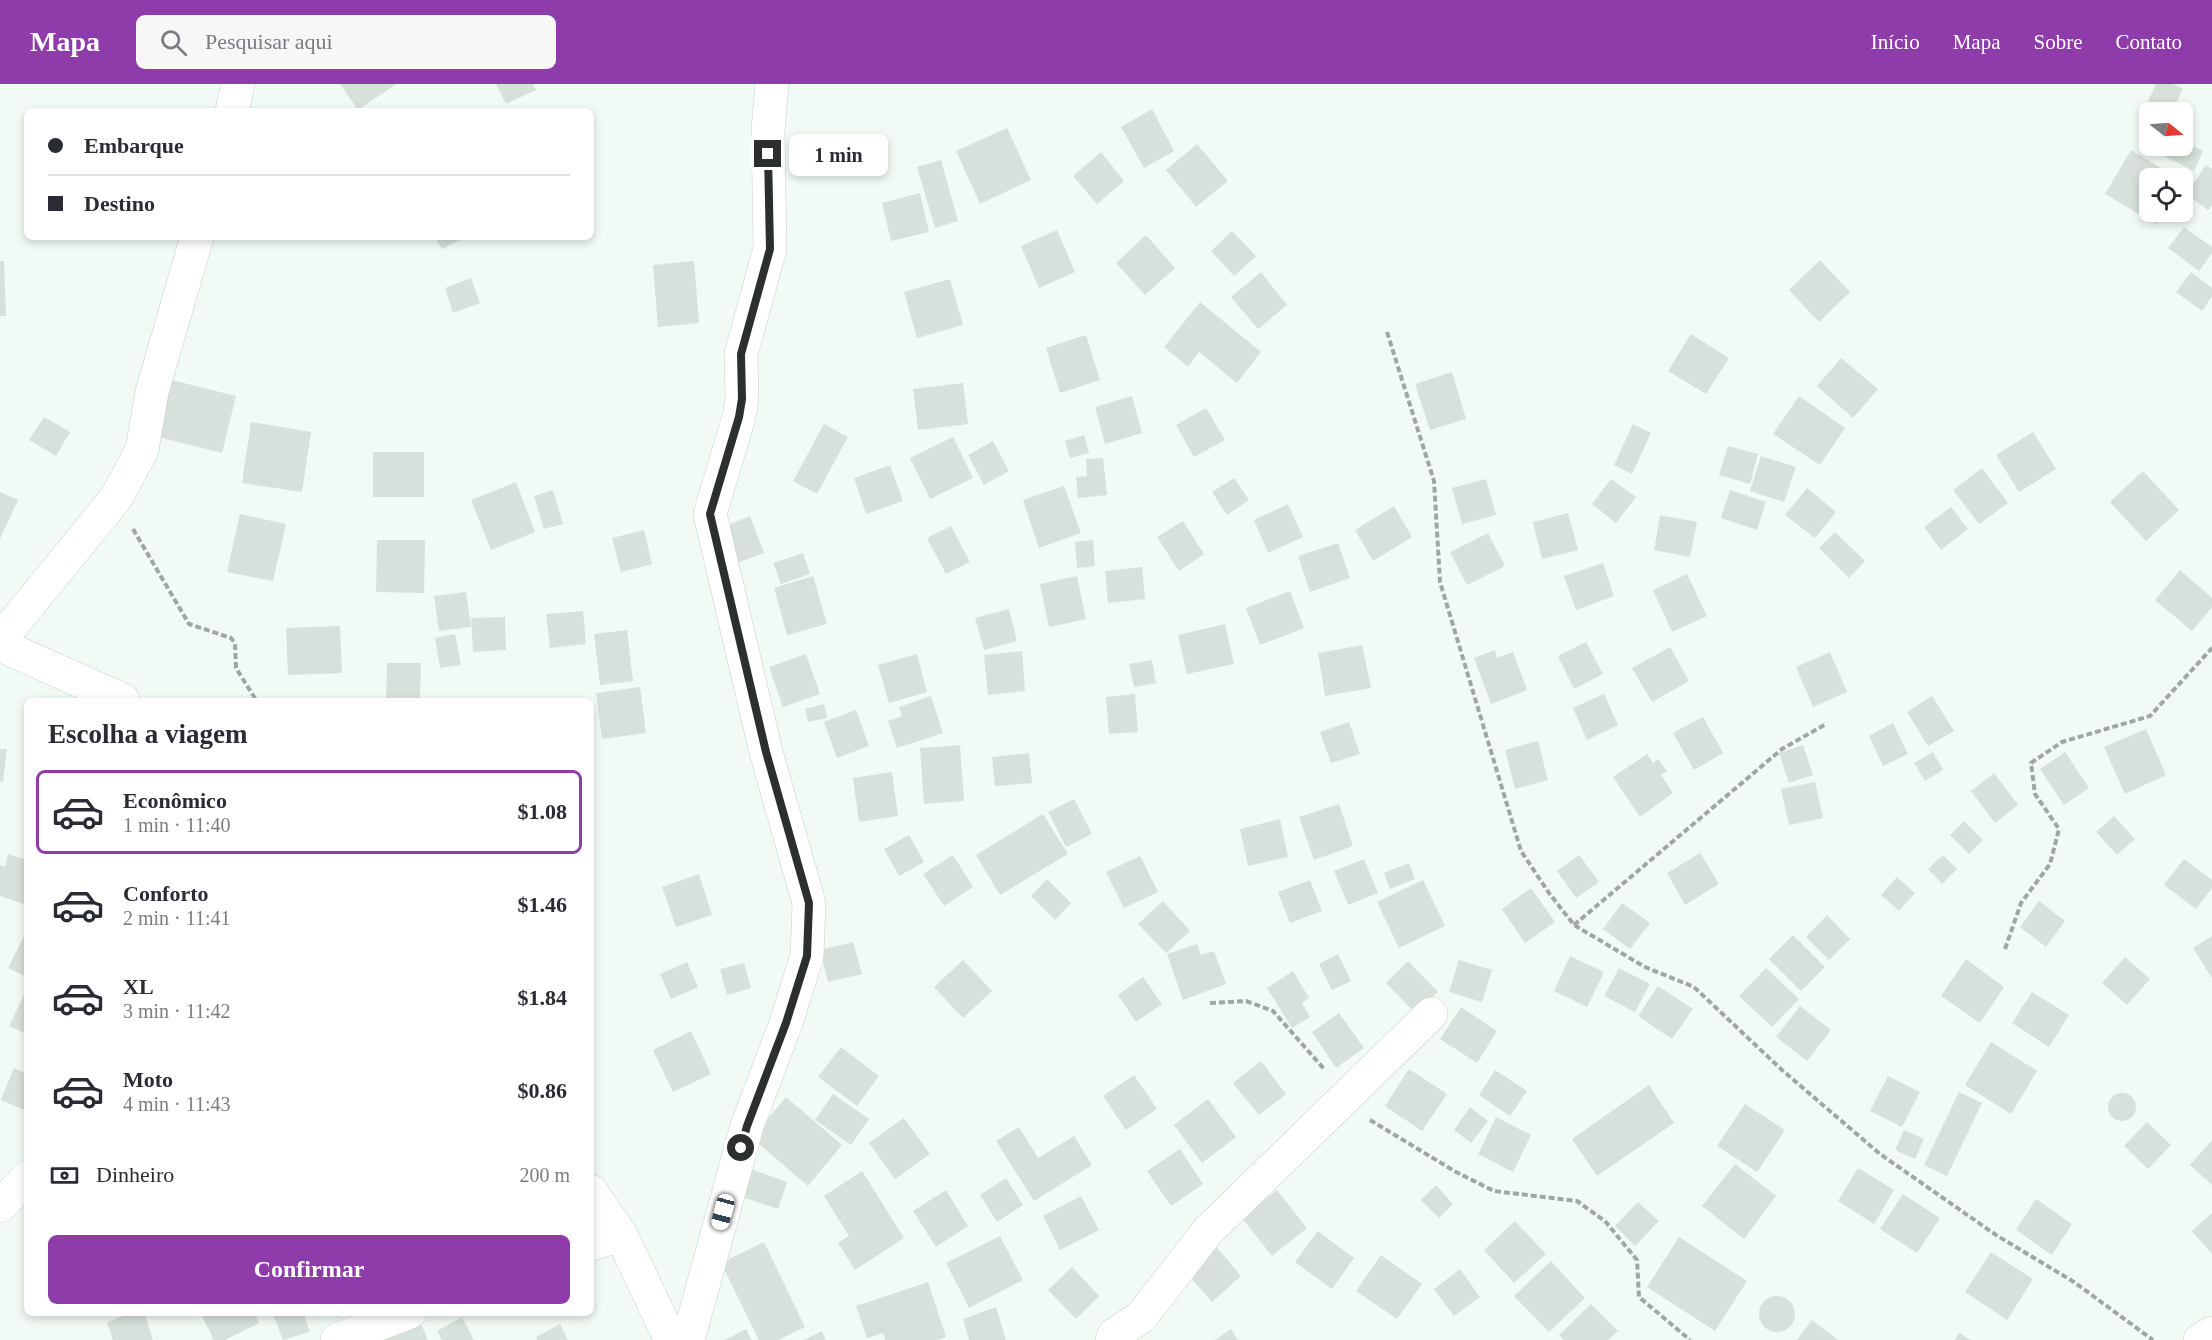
<!DOCTYPE html>
<html lang="pt">
<meta charset="utf-8">
<style>
:root{--surface:#fff;--page:#f7f7f7;--text:#2b2b33;--muted:#7c7c81;--line:#e1e1e2;--accent:#8f3cab}
body{margin:0;font-family:Georgia,serif;background:var(--page);color:var(--text);height:100vh;display:flex;flex-direction:column;font-size:22px;white-space:nowrap}
*{box-sizing:border-box;margin:0}
p{font-size:20px;color:var(--muted)}
.icon{flex:none;width:33px;height:33px;fill:none;stroke:currentColor;stroke-width:2;stroke-linecap:round;stroke-linejoin:round}
.map{position:relative;flex:1;overflow:hidden}
.panel{position:absolute;left:24px;top:614px;width:570px;height:618px;display:flex;flex-direction:column;background:var(--surface);border-radius:9px;box-shadow:0 3px 9px #0003}
.panel>*{flex:none}
.guide{position:absolute;left:24px;top:24px;width:570px;height:132px;border-radius:9px;box-shadow:0 3px 9px #0003;display:grid;align-content:center;height:132px;padding:0 24px;background:var(--surface)}
.needle{width:39px;rotate:107deg}
.fabs{position:absolute;left:2139px;top:18px;display:grid;gap:12px}
.fabs a{display:grid;place-items:center;width:54px;height:54px;border-radius:9px;background:var(--surface);box-shadow:0 3px 9px #0003;font-size:30px}
.end{position:absolute;width:27px;height:27px;margin:-14px;border:8px solid #2c2f2d;background:#fff;box-shadow:0 0 0 3px #fff}
.from{border-radius:50%}
.bubble{position:absolute;height:42px;border-radius:9px;background:var(--surface);box-shadow:0 3px 9px #0003;font-size:20px;font-weight:800;line-height:42px;text-align:center}
.car{position:absolute;width:18px;height:36px;margin:-18px -9px;border-radius:8px;box-shadow:0 0 4px 2px #0007;background:linear-gradient(#fff 24%,#345 0 40%,#fff 0 76%,#345 0 86%,#fff 0)}
.guide b{display:flex;align-items:center;gap:21px;height:57px;font-size:22px}
.guide b+b{border-top:2px solid var(--line)}
.guide i{width:15px;height:15px;background:var(--text)}
ul{padding:0;list-style:none}
li{display:flex;align-items:center;gap:18px;height:84px;margin:0 12px 9px;padding:0 12px;border:3px solid transparent;border-radius:9px}
li div{flex:1}
li b{display:block;font-size:22px}
li em{font-style:normal;font-weight:800}
li.current{border-color:var(--accent)}
li>.icon{width:54px;height:54px;stroke-width:1.5}
h2{padding:0 24px;font-size:27px;line-height:72px}
.pay{display:flex;align-items:center;gap:15px;height:66px;padding:0 24px;font-size:22px}
.pay p{margin-inline-start:auto}
.button{display:flex;gap:12px;margin-top:auto;padding:12px 24px}
.button a{flex:1;height:69px;border-radius:9px;background:var(--accent);color:#fff;font-size:24px;font-weight:800;line-height:69px;text-align:center}
header{display:flex;align-items:center;gap:36px;box-sizing:border-box;height:84px;padding:0 30px;background:var(--accent);color:#fff}
header strong{font-size:28px}
nav{display:flex;gap:33px;margin-inline-start:auto;font-size:21px}
.search{width:420px;height:54px;background:var(--page);display:flex;align-items:center;gap:15px;box-sizing:border-box;padding:0 21px;border-radius:9px;color:var(--muted);font-size:22px}
.map>svg:first-child{display:block}
.building{fill:#d7e0db}
.lines{fill:none;stroke-linecap:round;stroke-linejoin:round}
.minor-casing{stroke:#c8d0cc;stroke-width:34}
.tertiary-casing{stroke:#c8d0cc;stroke-width:34}
.path{stroke:#a0a6a3;stroke-width:4;stroke-dasharray:6 3;stroke-linecap:butt}
.minor{stroke:#fff;stroke-width:33}
.tertiary{stroke:#fff;stroke-width:33}
.route{stroke:#2c2f2d;stroke-width:8}
</style>
<header>
<strong>Mapa</strong>
<div class="search"><svg class="icon" aria-label="search" viewBox="0 0 24 24"><circle cx="10" cy="10" r="6"/><path d="M15 15l6 6"/></svg>Pesquisar aqui</div>
<nav><a>Início</a><a>Mapa</a><a>Sobre</a><a>Contato</a></nav>
</header>
<div class="map">
<svg width="2212" height="1256" viewBox="0 0 2212 1256">
<rect width="100%" height="100%" fill="#f2faf6"/>
<path class="building" d="M340,0H396L358,26Z
M496,0H533L536,6L506,20Z
M2156,0H2173L2183,5L2172,28H2165L2147,19Z
M1152,25L1174,67L1144,84L1121,43Z
M1007,44L1031,96L980,120L956,67Z
M2182,57L2203,67L2194,87L2164,72L2168,62H2182Z
M1197,60L1228,97L1196,123L1166,86Z
M2131,66L2178,94H2150V128H2163L2156,140L2105,110Z
M1101,68L1124,97L1097,120L1073,92Z
M941,76L958,137L935,144L917,83Z
M2206,81L2212,85V121L2208,126L2186,110Z
M920,109L929,148L891,157L882,119Z
M2184,143L2212,163V169L2199,187L2168,164Z
M1057,146L1075,188L1039,204L1021,162Z
M1232,147L1256,172L1234,192L1211,167Z
M1146,151L1175,184L1145,211L1116,179Z
M435,153H466L442,165Z
M1820,176L1850,208L1819,238L1789,206Z
M0,177H4L6,232H0Z
M694,177L699,239L658,243L653,181Z
M1261,188L1287,221L1258,245L1231,213Z
M2191,188L2212,204V212L2202,227L2176,208Z
M471,194L480,219L453,229L445,204Z
M950,195L963,241L917,254L904,208Z
M1200,218L1261,268L1237,299L1199,268L1188,283L1164,263Z
M1691,250L1729,274L1706,310L1668,287Z
M1086,251L1100,296L1060,309L1046,264Z
M1841,274L1878,305L1853,334L1817,302Z
M1452,288L1466,335L1430,346L1415,300Z
M172,296L236,312L222,369L158,353Z
M963,299L968,340L918,346L913,305Z
M1132,312L1142,349L1105,360L1095,323Z
M1799,312L1845,344L1820,381L1773,350Z
M1206,324L1225,356L1194,373L1176,341Z
M44,333L70,348L56,372L29,356Z
M251,338L311,348L302,408L242,399Z
M824,340L848,353L817,410L793,397Z
M1633,340L1651,349L1632,390L1614,381Z
M2033,348L2056,385L2019,408L1996,371Z
M1084,351L1089,369L1070,374L1065,357Z
M953,353L973,394L930,415L910,374Z
M993,357L1009,387L984,401L968,371Z
M1728,362L1758,370L1750,400L1719,391Z
M373,368H424V413H373Z
M1761,372L1796,383L1784,418L1750,407Z
M1103,374L1107,411L1078,414L1076,393L1087,392L1086,375Z
M890,381L903,417L866,430L854,394Z
M1982,384L2008,419L1979,440L1953,406Z
M2143,387L2179,426L2146,457L2110,418Z
M1234,394L1249,416L1227,431L1212,408Z
M1486,395L1496,431L1462,440L1452,404Z
M1611,395L1636,413L1616,439L1592,420Z
M516,398L535,448L491,466L471,416Z
M1064,402L1081,449L1039,464L1023,416Z
M1807,404L1836,428L1815,454L1785,431Z
M553,406L563,440L544,445L534,412Z
M1730,406L1766,418L1757,446L1721,434Z
M0,408L18,416L0,455Z
M1288,420L1303,453L1268,469L1254,436Z
M1394,422L1412,453L1373,477L1355,446Z
M1951,423L1968,445L1941,466L1924,443Z
M1568,429L1578,466L1542,475L1533,438Z
M240,430L286,440L273,497L227,488Z
M1660,431L1697,438L1690,473L1654,466Z
M750,432L764,469L729,482L716,446Z
M1183,437L1204,470L1179,487L1157,453Z
M951,442L970,478L946,490L927,454Z
M644,446L652,480L621,488L612,454Z
M1835,448L1865,477L1849,494L1819,464Z
M1488,449L1505,482L1467,501L1450,468Z
M377,456H425L424,509L376,508Z
M1093,456L1095,482L1077,484L1075,458Z
M1338,459L1350,494L1310,508L1298,472Z
M803,469L810,490L781,500L773,479Z
M1603,479L1614,512L1576,526L1564,492Z
M1142,483L1145,515L1108,519L1105,487Z
M2180,486L2212,514V523L2192,547L2155,516Z
M1687,490L1707,532L1672,548L1653,506Z
M813,492L827,540L787,551L774,504Z
M1077,492L1086,535L1049,543L1040,500Z
M1290,507L1304,544L1260,561L1246,524Z
M466,508L471,543L439,547L434,512Z
M1009,525L1017,557L984,566L975,534Z
M583,527L586,560L550,564L546,530Z
M505,533L506,566L473,568L471,534Z
M1225,540L1234,580L1187,590L1178,551Z
M340,542L342,589L288,591L286,544Z
M627,546L633,597L600,601L594,550Z
M455,550L461,581L440,584L435,554Z
M1586,558L1603,590L1574,605L1558,572Z
M1362,561L1371,604L1325,612L1318,569Z
M1670,563L1689,597L1652,618L1632,584Z
M1495,566L1497,574L1513,568L1527,606L1491,620L1474,574Z
M1022,567L1025,607L988,611L984,571Z
M1830,568L1847,608L1813,623L1796,583Z
M806,570L820,610L783,623L769,583Z
M917,570L927,608L889,619L878,581Z
M1152,576L1156,599L1134,603L1129,580Z
M387,579H421L420,616H386Z
M640,603L646,649L602,655L596,609Z
M1135,610L1138,648L1109,650L1106,613Z
M1604,610L1618,641L1587,656L1573,624Z
M931,612L943,649L897,664L888,637L902,632L899,623Z
M1932,612L1954,647L1928,662L1907,628Z
M824,620L827,634L808,638L805,625Z
M856,626L869,662L837,674L824,638Z
M1703,633L1723,669L1694,686L1673,649Z
M1349,638L1360,670L1331,679L1320,648Z
M1893,639L1908,670L1883,682L1869,652Z
M2146,645L2166,691L2125,710L2104,663Z
M1538,657L1548,696L1515,705L1505,666Z
M960,661L964,717L924,720L920,664Z
M1803,661L1813,691L1789,699L1779,669Z
M0,665H7L3,698H0Z
M1933,668L1943,686L1925,697L1914,679Z
M2065,668L2089,704L2064,721L2040,685Z
M1029,669L1032,699L995,702L992,673Z
M1647,670L1653,679L1658,675L1667,687L1661,691L1673,709L1640,733L1613,693Z
M892,688L898,732L859,738L853,694Z
M1994,689L2018,721L1995,739L1971,707Z
M1815,698L1823,734L1789,741L1781,705Z
M1074,715L1092,750L1066,763L1048,728Z
M1339,720L1353,762L1314,776L1299,733Z
M1043,730L1068,770L1000,811L976,771Z
M2114,732L2135,755L2117,771L2096,748Z
M1280,735L1288,773L1248,782L1240,745Z
M1964,737L1983,756L1969,770L1950,751Z
M909,751L924,778L899,792L884,765Z
M1700,769L1719,800L1685,821L1667,789Z
M8,770L27,776V821L0,812V781L5,783Z
M953,771L973,803L944,822L923,790Z
M1579,771L1599,798L1576,814L1557,787Z
M1943,771L1957,785L1942,800L1928,785Z
M1140,772L1158,808L1124,824L1106,788Z
M1364,775L1378,809L1348,821L1334,787Z
M2184,775L2212,796V804L2196,825L2164,801Z
M1409,779L1415,795L1390,805L1384,789Z
M699,790L712,831L676,843L662,803Z
M1897,793L1915,809L1899,827L1881,811Z
M1047,795L1071,819L1055,836L1031,812Z
M1310,796L1322,827L1290,839L1278,808Z
M1423,796L1445,842L1399,864L1377,818Z
M1531,804L1555,838L1525,859L1502,825Z
M1163,817L1190,847L1166,869L1138,840Z
M2039,817L2065,837L2046,863L2020,843Z
M1622,819L1650,839L1630,865L1603,845Z
M1827,831L1850,855L1829,876L1806,853Z
M1793,851L1825,883L1801,907L1769,875Z
M24,852L27,854V893L8,884Z
M2212,852V894L2193,864Z
M853,858L862,890L828,898L820,866Z
M1197,860L1201,871L1214,867L1226,900L1183,916L1167,870Z
M1338,870L1351,897L1332,906L1319,880Z
M1570,872L1604,888L1587,923L1554,907Z
M2125,873L2150,895L2127,921L2102,899Z
M1966,875L2004,903L1980,939L1941,912Z
M963,876L992,907L963,934L934,903Z
M1459,876L1492,886L1482,918L1449,908Z
M1408,877L1438,908L1415,929L1386,899Z
M687,878L698,903L671,915L660,890Z
M744,879L751,904L727,911L720,885Z
M1619,884L1650,900L1635,928L1604,912Z
M1766,884L1799,915L1772,943L1739,912Z
M1293,887L1309,914L1302,919L1310,933L1292,944L1267,904Z
M1143,893L1162,920L1136,938L1118,911Z
M1658,902L1693,925L1672,955L1638,932Z
M2032,908L2069,931L2049,963L2012,939Z
M24,911L27,913V950L9,942Z
M1800,922L1831,946L1807,977L1776,953Z
M1461,923L1497,947L1477,979L1440,955Z
M1339,929L1364,964L1336,984L1312,948Z
M691,947L711,990L673,1008L653,966Z
M1991,958L2037,987L2011,1030L1965,1001Z
M841,963L879,992L857,1022L818,993Z
M1261,977L1286,1010L1259,1031L1233,999Z
M14,984L27,990V1027L1,1016Z
M1409,985L1447,1010L1422,1047L1385,1022Z
M1495,986L1527,1007L1510,1032L1479,1011Z
M1134,991L1157,1025L1126,1046L1103,1012Z
M1888,992L1920,1008L1902,1043L1870,1027Z
M1649,1001L1674,1039L1597,1092L1572,1055Z
M1959,1008L1982,1019L1947,1092L1924,1081Z
M2108 1023a14 14 0 1 1 28 0a14 14 0 1 1-28 0Z
M833,1010L869,1035L851,1061L815,1036Z
M786,1013L842,1061L808,1102L752,1054Z
M1208,1015L1236,1053L1202,1079L1174,1041Z
M1745,1020L1785,1046L1757,1088L1717,1062Z
M1470,1023L1488,1037L1471,1059L1454,1046Z
M1496,1033L1531,1051L1513,1088L1478,1070Z
M904,1034L930,1070L895,1095L869,1059Z
M2147,1038L2171,1061L2148,1085L2124,1062Z
M1019,1043L1038,1074L1074,1052L1092,1081L1034,1117L996,1057Z
M1904,1046L1924,1055L1915,1075L1895,1066Z
M2212,1056V1101L2190,1081Z
M1180,1065L1203,1100L1171,1122L1147,1087Z
M1735,1080L1776,1112L1744,1155L1702,1122Z
M745,1083L787,1098L778,1125L736,1111Z
M1858,1084L1894,1106L1874,1140L1838,1117Z
M862,1087L904,1154L855,1186L838,1159L849,1152L824,1112Z
M1006,1094L1023,1121L997,1138L980,1111Z
M1436,1101L1453,1120L1439,1134L1421,1116Z
M946,1106L968,1142L936,1163L913,1127Z
M1277,1106L1307,1144L1272,1172L1242,1134Z
M1903,1110L1940,1134L1917,1169L1880,1145Z
M1081,1112L1099,1146L1060,1166L1043,1132Z
M2036,1115L2072,1140L2052,1171L2016,1146Z
M1638,1118L1659,1137L1635,1162L1615,1142Z
M2212,1129V1170L2192,1147Z
M1515,1137L1546,1170L1514,1199L1484,1166Z
M1318,1147L1354,1174L1332,1205L1295,1178Z
M1000,1152L1023,1196L969,1224L946,1179Z
M1679,1153L1747,1197L1715,1247L1647,1203Z
M764,1158L805,1243L778,1256H759L721,1179Z
M1214,1160L1241,1192L1212,1218L1185,1187Z
M1991,1168L2033,1195L2007,1236L1965,1208Z
M1381,1171L1422,1200L1397,1235L1356,1207Z
M1551,1177L1585,1214L1549,1248L1514,1212Z
M1072,1183L1099,1212L1076,1235L1048,1206Z
M1460,1185L1480,1213L1454,1232L1434,1205Z
M928,1198L946,1253L937,1256H885L883,1249L867,1254L856,1222Z
M1759 1230a18 18 0 1 1 36 0a18 18 0 1 1-36 0Z
M1591,1220L1618,1247L1608,1256H1564L1559,1251Z
M996,1223L1006,1256H969L963,1235Z
M134,1228H144L153,1256H113L107,1238Z
M200,1228H254L259,1239L225,1256H214Z
M272,1228H303L310,1248L283,1256Z
M418,1233L428,1256H384L382,1251Z
M462,1233L474,1256H442L437,1247Z
M1812,1236L1838,1256H1797Z
M560,1240L568,1256H537L536,1253Z
M746,1245L752,1256H725Z
M1231,1245L1238,1256H1215Z
M822,1247L826,1256H804Z
M1959,1249L1971,1256H1955Z"/>
<g class="lines">
<g class="minor-casing">
<path id="minor" d="M232,27L238,0
M0,556L116,414L142,366L152,308L197,153
M0,1122L27,1094
M591,1160L621,1151
M337,1256L410,1228
M688,1256L747,1042L786,939L807,872L809,819L766,668L710,430L739,333L742,315L741,270L770,165L768,46L772,0
M1112,1256L1114,1251L1141,1233L1208,1147L1431,930
M2200,1256L2212,1249"/>
</g>
<g class="tertiary-casing">
<path id="tertiary" d="M0,561L123,616
M591,1107L621,1151L671,1256"/>
</g>
<path class="path" d="M1387,248L1434,397L1440,498L1521,767L1549,809L1574,841L1645,883L1694,903L1782,986L1880,1070L1996,1151L2074,1198L2153,1256
M133,445L189,540L231,554L235,559L236,584L256,616
M1574,841L1782,665L1826,640
M2005,865L2021,819L2050,780L2059,745L2035,710L2031,679L2062,658L2150,632L2212,564
M1210,919L1246,917L1273,927L1325,986
M1370,1036L1456,1088L1494,1107L1577,1117L1605,1137L1637,1176L1639,1213L1690,1256"/>
<use href="#minor" class="minor"/>
<use href="#tertiary" class="tertiary"/>
</g>
<g class="lines">
<path class="route" d="M741,1064L747,1042L786,939L807,872L809,819L766,668L710,430L739,333L742,315L741,270L770,165L768,70"/>
</g>
</svg>
<div class="fabs">
<a><svg class="needle" viewBox="-14 -14 28 28"><path d="M0-13l5 13h-10z" fill="#e53935"/><path d="M0 13l5-13h-10z" fill="#7c7c81"/></svg></a>
<a><svg class="icon" aria-label="locate" viewBox="0 0 24 24"><circle cx="12" cy="12" r="6"/><path d="M12 2v4M12 18v4M2 12h4M18 12h4"/></svg></a>
</div>
<i class="end from" style="left:741px;top:1064px"></i>
<i class="end" style="left:768px;top:70px"></i>
<div class="bubble" style="left:789px;top:50px;width:99px">1 min</div>
<i class="car" style="left:723px;top:1128px;rotate:195deg"></i>
<div class="guide">
<b><i class="from"></i>Embarque</b>
<b><i></i>Destino</b>
</div>
<section class="panel">
<h2>Escolha a viagem</h2>
<ul>
<li class="current"><svg class="icon" aria-label="car" viewBox="0 0 24 24"><path d="M5 17H2v-5l4-1 3-4h7l3 4 3 1v5h-3M9 17h6M6 11h13"/><circle cx="7" cy="17" r="2"/><circle cx="17" cy="17" r="2"/></svg><div><b>Econômico</b><p>1 min · 11:40</p></div><em>$1.08</em></li>
<li><svg class="icon" aria-label="car" viewBox="0 0 24 24"><path d="M5 17H2v-5l4-1 3-4h7l3 4 3 1v5h-3M9 17h6M6 11h13"/><circle cx="7" cy="17" r="2"/><circle cx="17" cy="17" r="2"/></svg><div><b>Conforto</b><p>2 min · 11:41</p></div><em>$1.46</em></li>
<li><svg class="icon" aria-label="car" viewBox="0 0 24 24"><path d="M5 17H2v-5l4-1 3-4h7l3 4 3 1v5h-3M9 17h6M6 11h13"/><circle cx="7" cy="17" r="2"/><circle cx="17" cy="17" r="2"/></svg><div><b>XL</b><p>3 min · 11:42</p></div><em>$1.84</em></li>
<li><svg class="icon" aria-label="car" viewBox="0 0 24 24"><path d="M5 17H2v-5l4-1 3-4h7l3 4 3 1v5h-3M9 17h6M6 11h13"/><circle cx="7" cy="17" r="2"/><circle cx="17" cy="17" r="2"/></svg><div><b>Moto</b><p>4 min · 11:43</p></div><em>$0.86</em></li>
</ul>
<div class="pay"><svg class="icon" aria-label="cash" viewBox="0 0 24 24"><path d="M3 7h18v10H3z"/><circle cx="12" cy="12" r="2"/></svg>Dinheiro<p>200 m</p></div>
<div class="button"><a>Confirmar</a></div>
</section>
</div>
